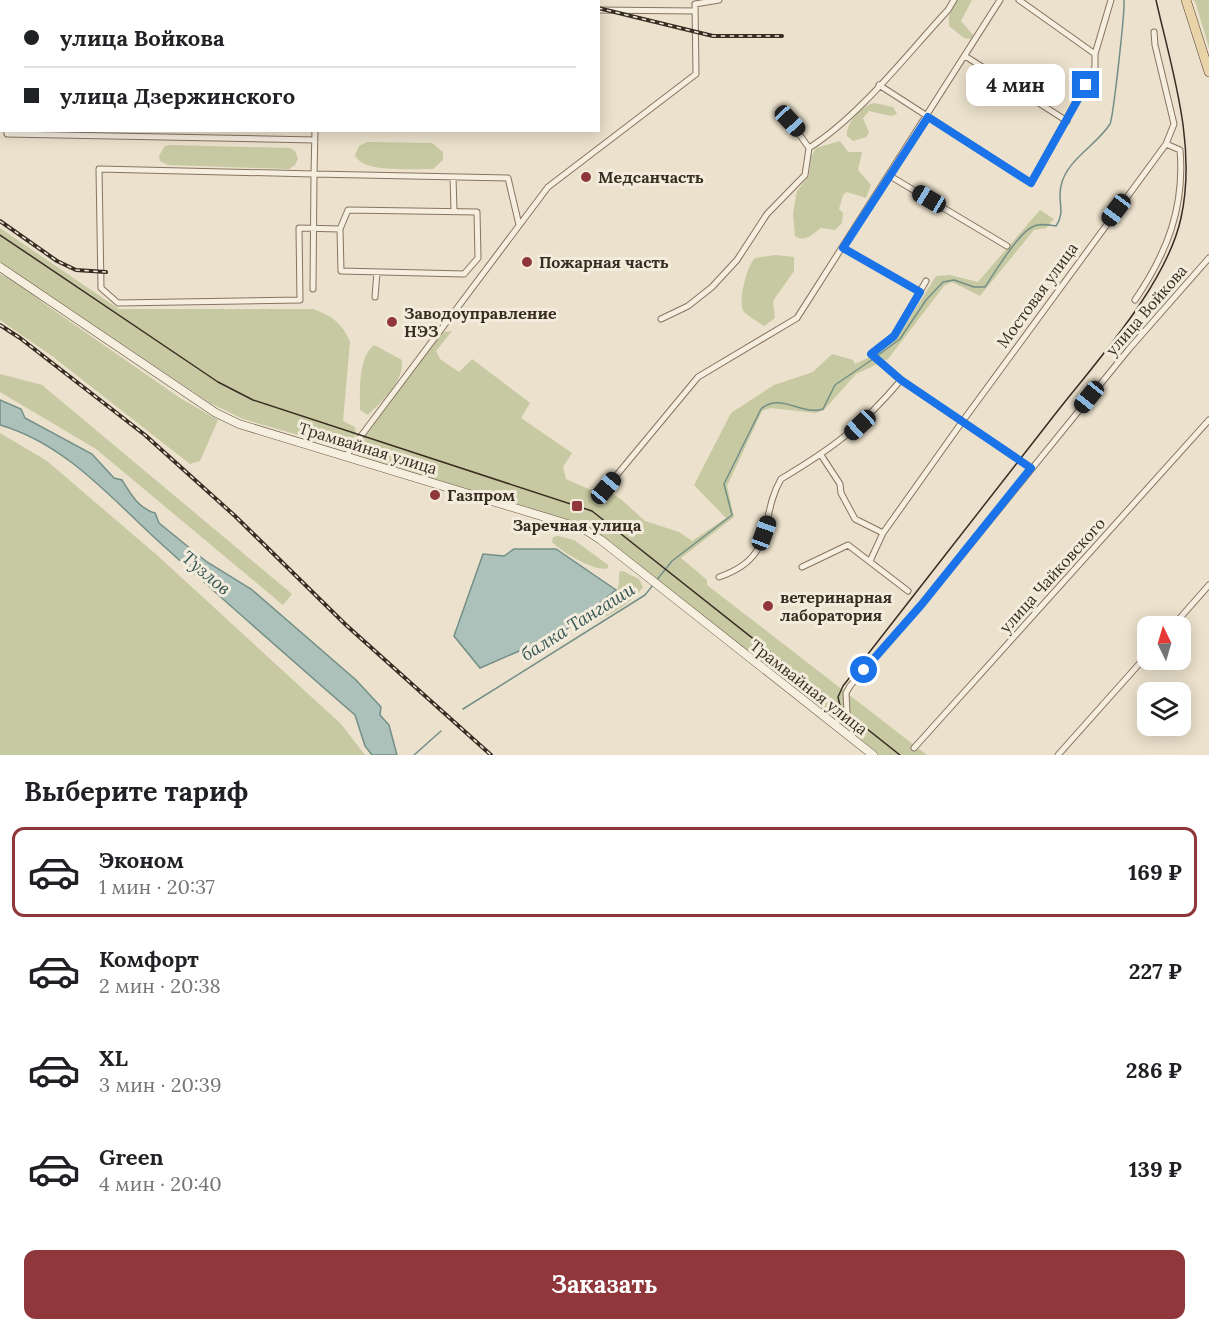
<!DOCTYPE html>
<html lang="ru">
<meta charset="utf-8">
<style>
:root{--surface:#fff;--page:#f6f6f6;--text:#202124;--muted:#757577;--line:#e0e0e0;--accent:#90373c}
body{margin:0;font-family:Lora,serif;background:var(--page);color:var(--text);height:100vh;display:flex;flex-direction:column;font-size:22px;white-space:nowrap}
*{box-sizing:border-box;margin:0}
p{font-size:20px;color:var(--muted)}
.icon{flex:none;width:33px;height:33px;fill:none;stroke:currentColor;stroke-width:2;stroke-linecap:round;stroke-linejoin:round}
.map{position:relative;height:755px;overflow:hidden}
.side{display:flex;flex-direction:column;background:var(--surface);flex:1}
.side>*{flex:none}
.guide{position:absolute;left:0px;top:0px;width:600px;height:132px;box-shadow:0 3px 15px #0003;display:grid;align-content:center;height:132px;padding:0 24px;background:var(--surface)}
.needle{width:39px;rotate:355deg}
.fabs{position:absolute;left:1137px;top:616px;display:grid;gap:12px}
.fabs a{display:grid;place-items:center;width:54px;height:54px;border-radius:12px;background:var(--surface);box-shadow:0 3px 15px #0003;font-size:30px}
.end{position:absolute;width:27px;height:27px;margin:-14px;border:8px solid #1a73e8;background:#fff;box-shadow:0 0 0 3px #fff}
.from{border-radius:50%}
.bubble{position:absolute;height:42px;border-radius:12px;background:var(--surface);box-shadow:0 3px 15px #0003;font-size:20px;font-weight:700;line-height:42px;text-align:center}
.car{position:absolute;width:18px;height:36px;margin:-18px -9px;border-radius:8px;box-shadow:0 0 4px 2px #0007;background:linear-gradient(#222 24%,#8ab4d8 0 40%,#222 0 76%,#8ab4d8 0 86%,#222 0)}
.guide b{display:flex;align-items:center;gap:21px;height:57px;font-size:22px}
.guide b+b{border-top:2px solid var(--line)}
.guide i{width:15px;height:15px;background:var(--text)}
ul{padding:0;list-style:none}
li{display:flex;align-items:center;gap:18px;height:90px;margin:0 12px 9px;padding:0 12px;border:3px solid transparent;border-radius:12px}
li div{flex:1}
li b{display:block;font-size:22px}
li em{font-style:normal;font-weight:700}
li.active{border-color:var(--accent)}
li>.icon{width:54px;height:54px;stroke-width:1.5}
h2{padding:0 24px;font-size:27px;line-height:72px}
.button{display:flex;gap:12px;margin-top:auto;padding:12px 24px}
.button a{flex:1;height:69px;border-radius:12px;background:var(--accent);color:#fff;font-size:24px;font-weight:700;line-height:69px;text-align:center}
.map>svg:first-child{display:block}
.green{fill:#c6c9a1}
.water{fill:#acc1ba;stroke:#738f87;stroke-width:1.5}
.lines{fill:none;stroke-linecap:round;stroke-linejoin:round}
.stream{stroke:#738f87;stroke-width:1.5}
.minor-casing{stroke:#877462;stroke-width:7}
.secondary-casing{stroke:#695544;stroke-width:9}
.primary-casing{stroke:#564335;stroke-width:10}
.minor{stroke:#f6eedf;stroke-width:5}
.secondary{stroke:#f6eedf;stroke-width:8}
.primary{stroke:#e9d3a9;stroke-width:9}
.tram{stroke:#392d23;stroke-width:1.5}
.rail-casing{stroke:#392d23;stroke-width:4}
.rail{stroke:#f3ebdb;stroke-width:1.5;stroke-dasharray:4.5;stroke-linecap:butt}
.route{stroke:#1a73e8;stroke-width:8}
.poi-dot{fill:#90373c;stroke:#f3ebdb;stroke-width:2}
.labels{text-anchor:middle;stroke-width:6;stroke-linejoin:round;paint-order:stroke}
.poi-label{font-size:16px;font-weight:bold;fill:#392d23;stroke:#f3ebdb;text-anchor:start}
.street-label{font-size:16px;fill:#392d23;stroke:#f3ebdb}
.water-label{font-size:18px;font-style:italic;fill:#345754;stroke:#f3ebdb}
</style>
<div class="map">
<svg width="1209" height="755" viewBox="0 0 1209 755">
<rect width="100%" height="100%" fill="#ebe1cc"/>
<path class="green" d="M957,0H972L961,21L973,35L971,39L964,38L949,26V16Z
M1194,0H1209V48L1196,4Z
M874,103L893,107L897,114L891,116L869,111L863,118L869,133L866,137L853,141L847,136C846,123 861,106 874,103Z
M840,141L848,152H862L858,170L871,185L866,198L847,192L843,195L839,209L843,213L842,223L835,230L821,228C812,234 806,243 795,236L793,213L797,191L809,176L811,157L816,148Z
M367,142L432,143L443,152V160L433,169C414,168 363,174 355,155L359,146Z
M169,145L290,148L295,151L298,159L295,165L289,169L168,165L160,161L159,156L164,147Z
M1040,210L1054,219L1046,228L1034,230L980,296L952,282L944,286L888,359L856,374L824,410L816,413L770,408L762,411L727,486L734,517L681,558L707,580V585L927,755H878L585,526L365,457L360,450V443L437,339L444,332L452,331L436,351L440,359L459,372L472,359L530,403L521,418L572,453L563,467L566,479L591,490L599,485L622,500L645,521L679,532L692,541L726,518L694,485L731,413L774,385L813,372L832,354L853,360L855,364L880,352L901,332L936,276L950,275L978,282Z
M0,228L119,309H313C331,315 343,324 350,342L343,421L355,427L356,435L343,448L243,419L210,403L0,262Z
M775,255L794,257V271L773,301L775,318L764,326C758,322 748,316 744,312C737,303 747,265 755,258Z
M0,274L17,282L49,307L180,398L218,420L200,461L190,464L52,356L0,320Z
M374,345L402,360C404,382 382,401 368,415L360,410C360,390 358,358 374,345Z
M0,374L42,385L292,594L283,605L96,449L0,392Z
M0,433L47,461L158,556L341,724L365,755H0Z
M558,536L574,540L608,565V568C596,573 562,552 552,542L553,537Z
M623,571L639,579L643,587C629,608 599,619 577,631C593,606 622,608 619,572Z"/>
<path class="water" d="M0,400L21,409L25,418L92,454L114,478L122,480C130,493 139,509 155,513L159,523L207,562L251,589L356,680L381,707L380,715L389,725L397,755H372L365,746L355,715C292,660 229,605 167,549C115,503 69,445 0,425Z
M514,549H556L616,590L563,632L480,668L454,636L483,554L504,556Z"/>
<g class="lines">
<path class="stream" d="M877,356L900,339L926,300L943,282L954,280L974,287H985C995,272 1018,234 1032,227C1039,223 1048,225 1056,226C1066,212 1057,201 1061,186C1066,160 1097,145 1110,124C1113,118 1125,13 1124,0
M656,581L672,561L732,515L724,484L761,409C780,392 802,416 823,409L835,385L873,359
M463,709L645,595L653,585
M414,755L441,731"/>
<g class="minor-casing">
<path id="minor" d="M6,0V2
M181,0L222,2
M320,0V2
M1019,0L1095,54
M598,10L695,11
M965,56L1067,121
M879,85L1031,183L1095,67V54L1111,0
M790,121L809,148
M7,130V134L315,140
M315,130L314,174L508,178L519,225
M890,176L1007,246
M453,177L454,211
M843,248L920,292
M926,281L894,336L871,354L901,380L1031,468
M313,289L314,174L99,169L101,288L118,303L300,300L299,228L340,229L341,271L464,274L478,258L477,212L348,210L340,229
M375,297L377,272
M1135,300C1167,253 1185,207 1180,150L1166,144
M661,319L688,306L712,287L737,260L767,214L805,175L809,148C859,117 907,54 948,10L954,0
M821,455L840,484L841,493L855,519L883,533
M346,456L548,187L696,74L695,4L719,0
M597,491L606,488L698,377L797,318L1000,0
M870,561L883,533L962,422L1166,144L1174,124L1155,45L1154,32
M802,567L848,545L908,591
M719,577C778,557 758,519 781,479C833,448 861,427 901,380
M1172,627L1209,585
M834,724L847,713L846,693L850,686L922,604L1129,349L1209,258
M914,748L1209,420
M1058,755L1148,654"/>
</g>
<g class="secondary-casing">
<path id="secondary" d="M0,267L216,413L239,424L584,529L601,540L873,755"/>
</g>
<g class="primary-casing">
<path id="primary" d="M1186,0L1209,72"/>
</g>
<use href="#minor" class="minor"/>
<use href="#secondary" class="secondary"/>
<use href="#primary" class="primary"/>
<path class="tram" d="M0,235L218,382L253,400L592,511L900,755
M841,710L838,697L843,686C912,598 980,510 1049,422C1092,366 1166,287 1181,218C1197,145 1172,71 1156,0"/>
<g class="rail-casing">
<path id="rail" d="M318,0L376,2
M568,0L574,2
M482,2L494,0
M598,8L713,36H782
M0,27H2
M0,116L2,117
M0,221L57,261L76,270L106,272
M0,325L20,338L145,435L235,516L346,625L491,755"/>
</g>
<use href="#rail" class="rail"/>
</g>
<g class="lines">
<path class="route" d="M864,670L922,604L1031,468L901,380L871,354L894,336L920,292L843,248L928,117L1031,183L1086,85"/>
</g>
<g class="poi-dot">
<circle cx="586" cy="177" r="6"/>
<circle cx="527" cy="262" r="6"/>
<circle cx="392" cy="322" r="6"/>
<circle cx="435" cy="495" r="6"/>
<rect x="571" y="500" width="12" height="12" rx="3"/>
<circle cx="768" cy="606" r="6"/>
</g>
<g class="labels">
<g class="poi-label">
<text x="598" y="183">Медсанчасть</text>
<text x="539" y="268">Пожарная часть</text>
<text x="404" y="319">Заводоуправление<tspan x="404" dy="18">НЭЗ</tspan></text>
<text x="447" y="501">Газпром</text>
<text x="577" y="531" text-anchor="middle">Заречная улица</text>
<text x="780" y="603">ветеринарная<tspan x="780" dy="18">лаборатория</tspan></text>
</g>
<g class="street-label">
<text transform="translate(1037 295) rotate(-54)" y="6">Мостовая улица</text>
<text transform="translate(1146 310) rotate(-49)" y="6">улица Войкова</text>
<text transform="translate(368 448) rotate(17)" y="6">Трамвайная улица</text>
<text transform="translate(1052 575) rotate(-48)" y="6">улица Чайковского</text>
<text transform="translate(809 687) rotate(38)" y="6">Трамвайная улица</text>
</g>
<g class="water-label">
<text transform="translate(206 573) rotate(40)" y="6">Тузлов</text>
<text transform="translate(578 622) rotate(-32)" y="6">балка Тангаши</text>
</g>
</g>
</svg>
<div class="fabs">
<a><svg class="needle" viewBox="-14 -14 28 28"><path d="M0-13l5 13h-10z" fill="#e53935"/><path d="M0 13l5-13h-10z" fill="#757577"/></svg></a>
<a><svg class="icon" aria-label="layers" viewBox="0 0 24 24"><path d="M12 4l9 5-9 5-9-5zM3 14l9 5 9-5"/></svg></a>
</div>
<i class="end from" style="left:864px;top:670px"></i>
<i class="end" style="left:1086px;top:85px"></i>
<div class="bubble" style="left:966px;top:64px;width:99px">4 мин</div>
<i class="car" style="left:790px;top:121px;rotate:137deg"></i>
<i class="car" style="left:929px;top:199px;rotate:301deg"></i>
<i class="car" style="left:1116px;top:210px;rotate:217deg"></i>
<i class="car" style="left:1089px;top:397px;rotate:219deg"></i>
<i class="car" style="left:860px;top:425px;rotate:227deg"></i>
<i class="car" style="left:606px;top:488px;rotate:40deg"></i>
<i class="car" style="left:764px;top:533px;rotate:20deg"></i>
<div class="guide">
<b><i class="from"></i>улица Войкова</b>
<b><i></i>улица Дзержинского</b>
</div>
</div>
<section class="side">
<h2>Выберите тариф</h2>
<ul>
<li class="active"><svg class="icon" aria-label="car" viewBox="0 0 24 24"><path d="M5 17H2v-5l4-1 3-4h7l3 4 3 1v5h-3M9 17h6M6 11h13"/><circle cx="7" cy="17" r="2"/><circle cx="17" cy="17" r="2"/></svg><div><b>Эконом</b><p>1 мин · 20:37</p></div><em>169 ₽</em></li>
<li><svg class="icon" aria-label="car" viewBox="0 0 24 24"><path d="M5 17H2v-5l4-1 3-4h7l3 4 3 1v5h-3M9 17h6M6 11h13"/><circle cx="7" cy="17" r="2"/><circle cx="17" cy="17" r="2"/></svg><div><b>Комфорт</b><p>2 мин · 20:38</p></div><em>227 ₽</em></li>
<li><svg class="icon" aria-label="car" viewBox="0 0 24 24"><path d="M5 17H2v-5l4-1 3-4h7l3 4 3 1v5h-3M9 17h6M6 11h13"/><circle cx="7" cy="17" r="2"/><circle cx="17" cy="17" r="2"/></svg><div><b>XL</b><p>3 мин · 20:39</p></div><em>286 ₽</em></li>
<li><svg class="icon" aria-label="car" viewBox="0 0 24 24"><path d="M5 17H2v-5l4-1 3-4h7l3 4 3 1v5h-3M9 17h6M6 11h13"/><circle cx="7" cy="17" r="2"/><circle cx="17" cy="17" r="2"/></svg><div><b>Green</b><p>4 мин · 20:40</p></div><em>139 ₽</em></li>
</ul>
<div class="button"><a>Заказать</a></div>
</section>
